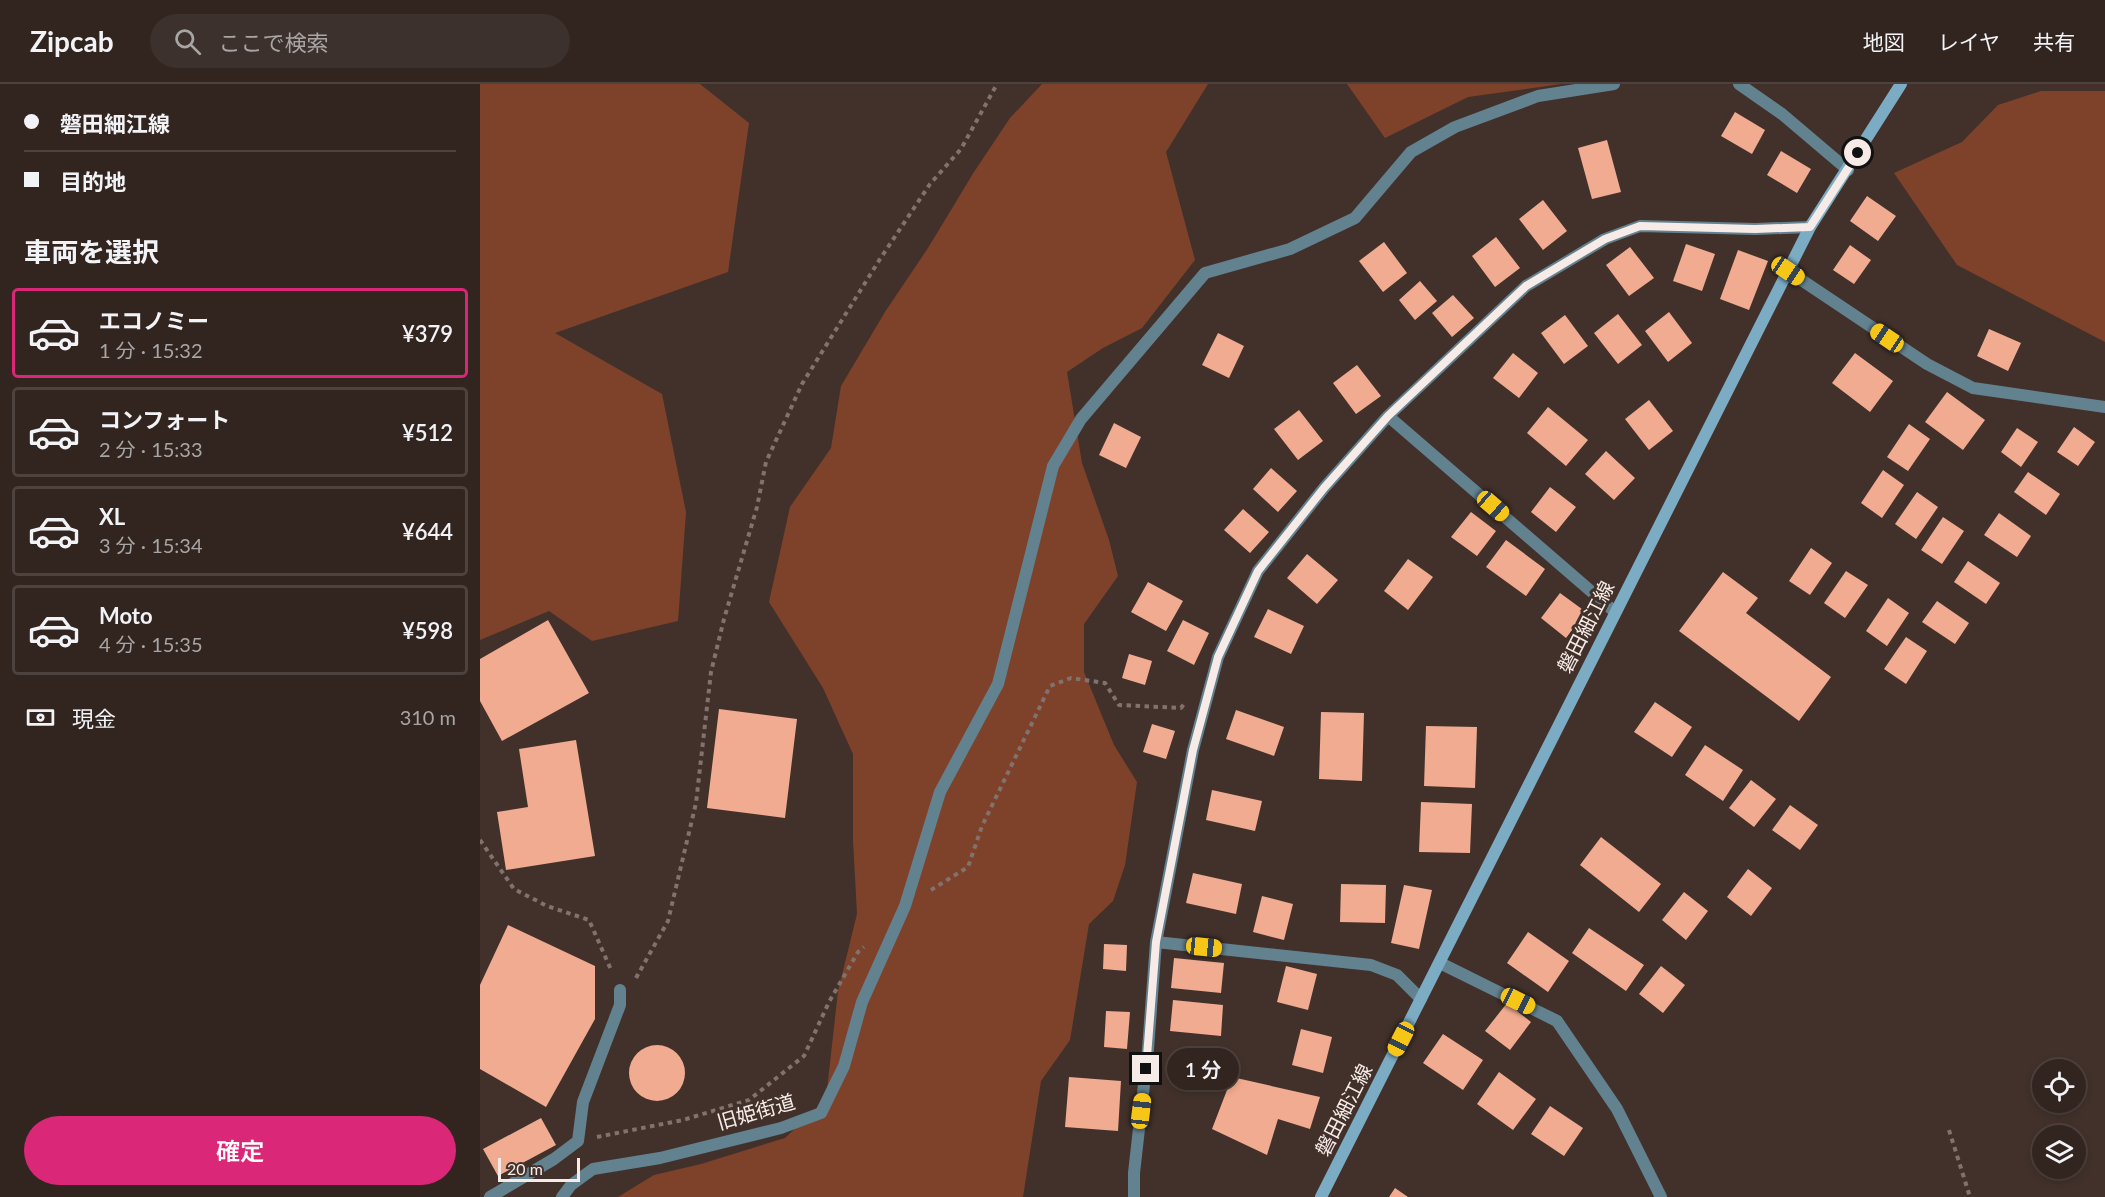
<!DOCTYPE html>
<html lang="ja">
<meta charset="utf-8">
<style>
:root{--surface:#322520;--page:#3d312d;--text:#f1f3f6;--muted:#a8a5a5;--line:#4d423e;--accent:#db2777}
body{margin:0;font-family:Lato,"Noto Sans JP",sans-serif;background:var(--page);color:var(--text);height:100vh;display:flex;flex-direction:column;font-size:22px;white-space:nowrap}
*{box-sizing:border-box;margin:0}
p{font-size:20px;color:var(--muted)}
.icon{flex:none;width:33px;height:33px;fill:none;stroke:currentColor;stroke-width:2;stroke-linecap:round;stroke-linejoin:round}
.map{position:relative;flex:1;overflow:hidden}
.panel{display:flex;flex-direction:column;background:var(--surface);width:480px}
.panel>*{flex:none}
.banner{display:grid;align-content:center;height:132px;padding:0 24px;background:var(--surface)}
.buttons{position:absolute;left:1552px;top:975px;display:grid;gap:12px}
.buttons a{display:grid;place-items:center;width:54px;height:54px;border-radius:50%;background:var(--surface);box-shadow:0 3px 9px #0003,0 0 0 2px var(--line);font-size:30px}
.scale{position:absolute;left:18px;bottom:15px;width:82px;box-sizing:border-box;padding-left:6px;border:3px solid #f6ebe7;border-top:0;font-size:16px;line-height:21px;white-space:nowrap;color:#f6ebe7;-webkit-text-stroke:4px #42312b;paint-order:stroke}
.end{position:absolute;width:27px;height:27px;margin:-14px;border:8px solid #f6ebe7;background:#111;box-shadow:0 0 0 3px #111}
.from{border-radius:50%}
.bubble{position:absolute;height:42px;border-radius:21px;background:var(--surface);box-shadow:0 3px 9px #0003,0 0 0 2px var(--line);font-size:20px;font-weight:600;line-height:42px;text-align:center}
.car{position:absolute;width:18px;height:36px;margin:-18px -9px;border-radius:8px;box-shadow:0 0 4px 2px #0007;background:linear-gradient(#f5c518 24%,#345 0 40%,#f5c518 0 76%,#345 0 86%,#f5c518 0)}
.banner b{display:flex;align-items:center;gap:21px;height:57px;font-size:22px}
.banner b+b{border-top:2px solid var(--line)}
.banner i{width:15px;height:15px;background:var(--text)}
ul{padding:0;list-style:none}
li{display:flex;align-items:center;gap:18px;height:90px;margin:0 12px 9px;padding:0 12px;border:3px solid var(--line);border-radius:6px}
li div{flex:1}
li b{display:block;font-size:22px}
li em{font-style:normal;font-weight:600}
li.active{border-color:var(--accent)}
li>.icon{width:54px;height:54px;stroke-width:1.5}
h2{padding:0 24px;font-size:27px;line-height:72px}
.pay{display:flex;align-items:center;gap:15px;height:66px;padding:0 24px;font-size:22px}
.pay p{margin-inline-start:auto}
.button{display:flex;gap:12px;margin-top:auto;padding:12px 24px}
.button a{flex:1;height:69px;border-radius:36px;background:var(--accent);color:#fff;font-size:24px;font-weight:600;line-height:69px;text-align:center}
header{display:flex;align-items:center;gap:36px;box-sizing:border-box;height:84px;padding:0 30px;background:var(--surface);border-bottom:2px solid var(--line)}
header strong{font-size:28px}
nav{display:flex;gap:33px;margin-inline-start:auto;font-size:21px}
.search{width:420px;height:54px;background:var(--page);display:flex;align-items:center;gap:15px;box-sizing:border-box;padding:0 21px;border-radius:33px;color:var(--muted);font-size:22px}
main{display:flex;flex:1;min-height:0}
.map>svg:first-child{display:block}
.green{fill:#7e422a}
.building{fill:#f1ab90}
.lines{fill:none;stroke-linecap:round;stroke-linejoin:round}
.path{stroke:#81726d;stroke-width:4;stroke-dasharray:4.5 4.5;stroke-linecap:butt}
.minor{stroke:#638290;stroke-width:12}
.secondary{stroke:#7bacc4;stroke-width:12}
.route{stroke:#f6ebe7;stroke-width:8}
.labels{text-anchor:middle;stroke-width:6;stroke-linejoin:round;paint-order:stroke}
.street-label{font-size:20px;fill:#f6ebe7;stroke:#42312b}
</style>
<header>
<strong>Zipcab</strong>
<div class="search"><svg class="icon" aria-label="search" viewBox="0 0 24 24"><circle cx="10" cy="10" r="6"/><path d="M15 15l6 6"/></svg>ここで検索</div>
<nav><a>地図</a><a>レイヤ</a><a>共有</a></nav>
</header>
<main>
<section class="panel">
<div class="banner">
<b><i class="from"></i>磐田細江線</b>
<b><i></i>目的地</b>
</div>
<h2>車両を選択</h2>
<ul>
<li class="active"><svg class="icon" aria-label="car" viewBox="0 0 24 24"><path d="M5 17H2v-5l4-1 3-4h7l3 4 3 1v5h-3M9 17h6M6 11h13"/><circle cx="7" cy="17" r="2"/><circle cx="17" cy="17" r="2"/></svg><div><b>エコノミー</b><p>1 分 · 15:32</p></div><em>¥379</em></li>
<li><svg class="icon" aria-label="car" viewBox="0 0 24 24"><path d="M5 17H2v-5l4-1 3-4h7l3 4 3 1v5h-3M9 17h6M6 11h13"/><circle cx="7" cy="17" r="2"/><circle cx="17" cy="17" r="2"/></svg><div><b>コンフォート</b><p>2 分 · 15:33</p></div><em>¥512</em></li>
<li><svg class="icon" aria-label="car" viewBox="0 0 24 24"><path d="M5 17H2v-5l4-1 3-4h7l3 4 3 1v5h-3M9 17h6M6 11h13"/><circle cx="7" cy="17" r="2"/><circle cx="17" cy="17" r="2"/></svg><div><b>XL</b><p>3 分 · 15:34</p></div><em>¥644</em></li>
<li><svg class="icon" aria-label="car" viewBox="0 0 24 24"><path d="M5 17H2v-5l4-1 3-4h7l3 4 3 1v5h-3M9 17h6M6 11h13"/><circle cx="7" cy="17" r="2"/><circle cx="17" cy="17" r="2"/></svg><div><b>Moto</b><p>4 分 · 15:35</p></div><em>¥598</em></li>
</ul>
<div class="pay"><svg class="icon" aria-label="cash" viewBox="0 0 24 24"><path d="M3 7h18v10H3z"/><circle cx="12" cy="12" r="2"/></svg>現金<p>310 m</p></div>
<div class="button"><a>確定</a></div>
</section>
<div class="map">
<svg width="1625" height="1113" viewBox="0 0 1625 1113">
<rect width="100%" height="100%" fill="#42312b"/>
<path class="green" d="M0,0H220L269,39L248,188L75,249L182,310L206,428L198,537L112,557L69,527L0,556Z
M562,0H728L686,68L715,176L662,244L623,264L587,288L602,379L629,456L638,492L604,540V588L634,661L657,698L645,781L633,817L609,840L590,956L561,997L543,1113H138L174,1091L221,1080L305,1054L346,1015L358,907L377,830L373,756V670L343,604L289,518L310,423L351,364L361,302L405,228L448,164L494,88L530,34Z
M867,0H1081L988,13L905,54Z
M1561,7H1625V258L1477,181L1414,89L1482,58L1518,21Z"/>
<path class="building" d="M1255,28L1285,46L1272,70L1241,52Z
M1127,56L1141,108L1112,115L1098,64Z
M1301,67L1331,85L1317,109L1287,91Z
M1387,112L1416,132L1398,157L1370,137Z
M1063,116L1087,147L1063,166L1039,135Z
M1016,153L1040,184L1015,203L992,172Z
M904,158L927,189L903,208L879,177Z
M1206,160L1235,170L1222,207L1193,197Z
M1370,161L1391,176L1374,200L1353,186Z
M1150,163L1174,194L1149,212L1126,181Z
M1258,166L1288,177L1269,226L1240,215Z
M940,197L957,217L935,236L919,216Z
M973,211L994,234L972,253L952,229Z
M1189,228L1212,259L1188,278L1165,247Z
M1138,230L1162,261L1138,280L1114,249Z
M1085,231L1108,262L1084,280L1061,249Z
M1509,245L1541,259L1528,287L1497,272Z
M738,249L764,262L749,294L722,281Z
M1033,269L1058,289L1039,314L1013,294Z
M1375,269L1413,297L1390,328L1352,299Z
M877,281L901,312L876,330L853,299Z
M1467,308L1505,336L1483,366L1445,338Z
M1169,316L1193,347L1169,366L1145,335Z
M1068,323L1108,356L1086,382L1047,349Z
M819,326L843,357L818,376L794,345Z
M634,339L661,353L646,384L619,371Z
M1429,340L1450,355L1428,387L1407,373Z
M1594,343L1615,358L1598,382L1577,368Z
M1537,344L1558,358L1541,383L1521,368Z
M1126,367L1155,394L1134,416L1105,390Z
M791,384L817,407L798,428L773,405Z
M1403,386L1424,401L1402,434L1381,419Z
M1548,388L1580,410L1566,431L1534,408Z
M1070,403L1096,423L1076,448L1051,428Z
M1437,408L1458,423L1436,455L1415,440Z
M763,425L789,448L770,469L744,446Z
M991,428L1016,447L997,472L971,453Z
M1519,429L1551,452L1537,473L1504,451Z
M1463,433L1484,447L1462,480L1441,466Z
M1026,456L1065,485L1046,512L1006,483Z
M1331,464L1352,479L1330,511L1309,497Z
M827,470L858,496L837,520L807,494Z
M928,475L953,493L928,526L904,507Z
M1488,477L1520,499L1506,520L1474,498Z
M1366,487L1388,501L1365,534L1344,519Z
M1243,488L1278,514L1266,529L1351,593L1319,637L1199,547Z
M668,498L703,517L686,547L651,528Z
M1080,509L1106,528L1086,554L1061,534Z
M1408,514L1429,529L1407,562L1386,547Z
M1457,517L1489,539L1475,560L1442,538Z
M788,525L824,542L811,570L774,553Z
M68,536L109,609L22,657L0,617V575Z
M703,536L729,549L714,581L687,567Z
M1426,553L1447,567L1426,600L1404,585Z
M649,570L672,577L665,601L642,594Z
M1175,618L1212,643L1192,673L1154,648Z
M239,625L317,635L305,734L227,724Z
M756,626L804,643L794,672L746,655Z
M841,628L884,629L882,697L839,695Z
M672,640L695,647L686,675L663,668Z
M946,642L997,643L995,704L944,702Z
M96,656L115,772L26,786L17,728L48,723L39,665Z
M1225,661L1263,686L1243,717L1205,691Z
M1271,696L1296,715L1274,743L1249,724Z
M732,706L782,717L775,747L726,736Z
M941,718L992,720L990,769L939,768Z
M1310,721L1338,741L1320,766L1292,746Z
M1121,753L1181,800L1159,828L1100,781Z
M1268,785L1292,804L1271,832L1247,813Z
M713,789L762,800L756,830L706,819Z
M861,800L906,801L905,839L860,838Z
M924,801L952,806L939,865L911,859Z
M1204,808L1228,827L1206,856L1182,836Z
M782,812L813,820L804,856L773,848Z
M28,841L115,882V935L66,1023L0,985V901Z
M1109,844L1164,881L1146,907L1092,869Z
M1048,848L1089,877L1068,908L1027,879Z
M624,860L647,861L646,887L623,885Z
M694,874L744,879L741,909L691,904Z
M806,882L837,890L828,926L797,918Z
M1181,882L1205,901L1183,929L1159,910Z
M693,916L743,921L741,952L690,947Z
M1027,919L1051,938L1030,966L1005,947Z
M626,927L650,928L647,965L624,963Z
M821,945L852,953L843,989L812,981Z
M963,950L1003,976L983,1006L943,979Z
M149 989a28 28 0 1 1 56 0a28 28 0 1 1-56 0Z
M1019,988L1056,1015L1033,1046L997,1020Z
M589,993L641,997L638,1047L585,1043Z
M752,993L840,1013L830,1045L798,1035L787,1071L732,1045Z
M1070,1022L1103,1044L1084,1072L1051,1050Z
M61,1034L76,1061L18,1092L3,1065Z
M915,1104L928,1113H909Z"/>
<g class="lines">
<path class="path" d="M0,756L34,805L67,822L109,836L132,888
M451,806L488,783L502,742L570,602L591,594L625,599L639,621L701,624L704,620
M156,894L188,837L216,719L231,588L244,535L277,423L286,378L322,300L400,175L450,100L481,65L517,0
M1469,1046L1490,1113
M117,1053L203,1036L269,1016L324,972L349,918L378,868L384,863"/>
<path class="minor" d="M1259,0L1302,30L1368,86
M1308,187L1447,280L1493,304L1625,323
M908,332L1135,528
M676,858L891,881L917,891L941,915
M960,879L1077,937L1137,1025L1181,1113
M10,1113L74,1075L98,1057L103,1018L140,921V906
M82,1113L91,1101L113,1085L180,1074L301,1044L341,1029L364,982L382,918L425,822L460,708L518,600L573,382L601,335L725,189L810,165L875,134L931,68L975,43L1058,12L1134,0
M654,1113V1089L668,965L676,858L713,666L738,573L778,487L844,404L908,332L1046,202L1125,155L1160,142L1275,145L1330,143"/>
<path class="secondary" d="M841,1113L1330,143L1421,0"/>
</g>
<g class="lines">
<path class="route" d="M666,985L676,858L713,666L738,573L778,487L844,404L908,332L1046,202L1125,155L1160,142L1275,145L1330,143L1378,69"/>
</g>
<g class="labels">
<g class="street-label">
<text transform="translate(1106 543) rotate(-63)" y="7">磐田細江線</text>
<text transform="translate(864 1026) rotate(-63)" y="7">磐田細江線</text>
<text transform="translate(276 1028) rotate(-16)" y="7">旧姫街道</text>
</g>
</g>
</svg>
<div class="buttons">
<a><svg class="icon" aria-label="locate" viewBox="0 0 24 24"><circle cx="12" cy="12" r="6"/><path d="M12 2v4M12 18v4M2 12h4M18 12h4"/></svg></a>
<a><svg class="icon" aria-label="layers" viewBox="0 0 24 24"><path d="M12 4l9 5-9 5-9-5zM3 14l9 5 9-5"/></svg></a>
</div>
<div class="scale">20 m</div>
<i class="end from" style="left:1378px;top:69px"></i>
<i class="end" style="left:666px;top:985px"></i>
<div class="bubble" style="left:687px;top:964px;width:72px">1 分</div>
<i class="car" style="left:1308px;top:187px;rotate:124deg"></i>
<i class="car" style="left:1407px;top:254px;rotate:304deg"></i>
<i class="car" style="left:1013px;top:422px;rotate:131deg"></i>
<i class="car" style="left:724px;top:863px;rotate:96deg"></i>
<i class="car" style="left:1038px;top:917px;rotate:116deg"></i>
<i class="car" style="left:921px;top:955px;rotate:207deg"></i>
<i class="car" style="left:661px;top:1027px;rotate:7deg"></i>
</div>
</main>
